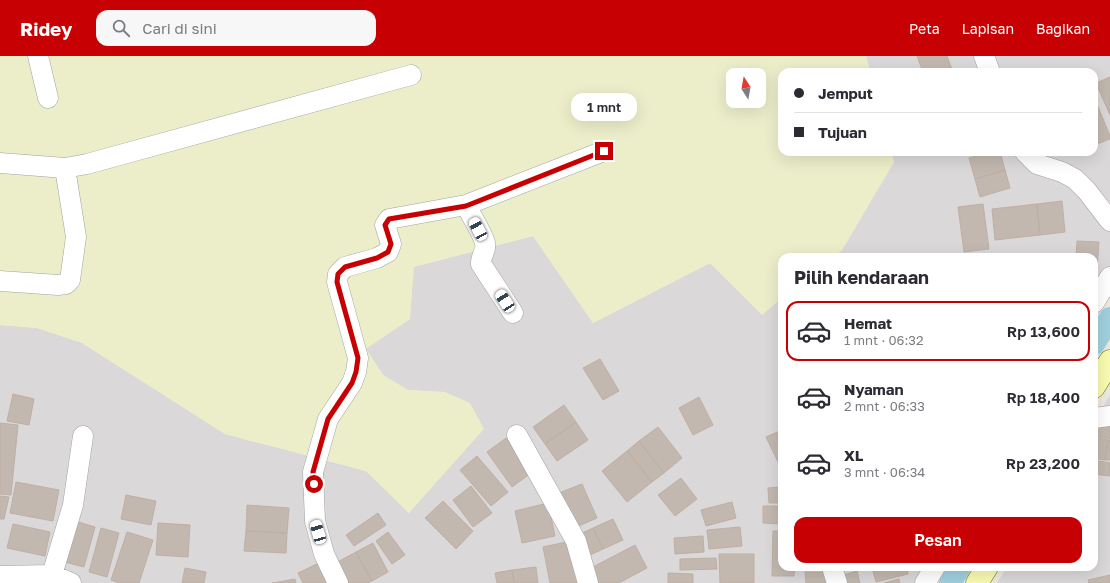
<!DOCTYPE html>
<html lang="id">
<meta charset="utf-8">
<style>
:root{--surface:#fff;--page:#f7f7f7;--text:#2b2b33;--muted:#7c7c81;--line:#e1e1e2;--accent:#c70003}
body{margin:0;font-family:"Golos Text",sans-serif;background:var(--page);color:var(--text);height:100vh;display:flex;flex-direction:column;font-size:15px;white-space:nowrap}
*{box-sizing:border-box;margin:0}
p{font-size:13px;color:var(--muted)}
.icon{flex:none;width:22px;height:22px;fill:none;stroke:currentColor;stroke-width:2;stroke-linecap:round;stroke-linejoin:round}
.map{position:relative;flex:1;overflow:hidden}
.panel{position:absolute;left:778px;top:197px;width:320px;height:318px;display:flex;flex-direction:column;background:var(--surface);border-radius:12px;box-shadow:0 4px 16px #0002}
.panel>*{flex:none}
.hud{position:absolute;left:778px;top:12px;width:320px;height:88px;border-radius:12px;box-shadow:0 4px 16px #0002;display:grid;align-content:center;height:88px;padding:0 16px;background:var(--surface)}
.needle{width:26px;rotate:349deg}
.fabs{position:absolute;left:726px;top:12px;display:grid;gap:8px}
.fabs a{display:grid;place-items:center;width:40px;height:40px;border-radius:8px;background:var(--surface);box-shadow:0 4px 16px #0002;font-size:20px}
.end{position:absolute;width:18px;height:18px;margin:-9px;border:5px solid #c70003;background:#fff;box-shadow:0 0 0 2px #fff}
.from{border-radius:50%}
.bubble{position:absolute;height:28px;border-radius:12px;background:var(--surface);box-shadow:0 4px 16px #0002;font-size:13px;font-weight:600;line-height:28px;text-align:center}
.car{position:absolute;width:12px;height:24px;margin:-12px -6px;border-radius:5px;box-shadow:0 0 3px 1px #0007;background:linear-gradient(#fff 24%,#345 0 40%,#fff 0 76%,#345 0 86%,#fff 0)}
.hud b{display:flex;align-items:center;gap:14px;height:38px;font-size:15px}
.hud b+b{border-top:1px solid var(--line)}
.hud i{width:10px;height:10px;background:var(--text)}
ul{padding:0;list-style:none}
li{display:flex;align-items:center;gap:12px;height:60px;margin:0 8px 6px;padding:0 8px;border:2px solid transparent;border-radius:12px}
li div{flex:1}
li b{display:block;font-size:15px}
li em{font-style:normal;font-weight:600}
li.active{border-color:var(--accent)}
li>.icon{width:36px;height:36px;stroke-width:1.5}
h2{padding:0 16px;font-size:18px;line-height:48px}
.action{display:flex;gap:8px;margin-top:auto;padding:8px 16px}
.action a{flex:1;height:46px;border-radius:12px;background:var(--accent);color:#fff;font-size:16px;font-weight:600;line-height:46px;text-align:center}
header{display:flex;align-items:center;gap:24px;box-sizing:border-box;height:56px;padding:0 20px;background:var(--accent);color:#fff}
header strong{font-size:19px}
nav{display:flex;gap:22px;margin-inline-start:auto;font-size:14px}
.search{width:280px;height:36px;background:var(--page);display:flex;align-items:center;gap:10px;box-sizing:border-box;padding:0 14px;border-radius:12px;color:var(--muted);font-size:15px}
.map>svg:first-child{display:block}
.residential{fill:#dad8d8}
.farmland{fill:#eceeca;fill-rule:evenodd}
.lines{fill:none;stroke-linecap:round;stroke-linejoin:round}
.canal{stroke:#9fd0dd;stroke-width:22}
.building{fill:#c2b8b0;stroke:#bfafa3}
.minor-casing{stroke:#a2a2a2;stroke-width:21}
.secondary-casing{stroke:#697401;stroke-width:23}
.minor{stroke:#fff;stroke-width:20}
.secondary{stroke:#f9fbb1;stroke-width:22}
.route{stroke:#c70003;stroke-width:5}
</style>
<header>
<strong>Ridey</strong>
<div class="search"><svg class="icon" aria-label="search" viewBox="0 0 24 24"><circle cx="10" cy="10" r="6"/><path d="M15 15l6 6"/></svg>Cari di sini</div>
<nav><a>Peta</a><a>Lapisan</a><a>Bagikan</a></nav>
</header>
<div class="map">
<svg width="1110" height="527" viewBox="0 0 1110 527">
<rect width="100%" height="100%" fill="#eee9e0"/>
<path class="residential" d="M866,0H1110V232L1094,259V201H833L842,194L894,106L891,96H1094V16H870Z
M533,180L593,267L710,207L762,258L782,242V511H945L935,527H0V269L37,272L82,287L225,378L366,415L409,457L445,336L408,334L383,319L365,292L410,263L413,211Z
M1110,339V527H997L1007,511H1094V366Z"/>
<path class="farmland" d="M0,0H866L870,16H782V96H891L894,106L842,194L833,201H782V242L762,259L710,207L593,267L533,180L414,211L410,263L366,293L383,319L408,334L445,336L470,347L484,373L409,457L366,415L225,378L82,287L37,272L0,269ZM733,19H759V45H733Z"/>
<g class="lines">
<path class="canal" d="M1094,288L1110,262
M950,527L960,511"/>
</g>
<path class="building" d="M917,0H947L953,16H923Z
M1110,21V59L1096,27Z
M1094,41L1110,80V83L1094,89Z
M990,96H1000L1005,114L975,123L969,102Z
M1005,114L1010,132L980,141L975,123Z
M1062,145L1065,176L1040,179L1037,148Z
M983,148L989,193L964,196L958,151Z
M1037,148L1040,179L995,184L992,153Z
M1077,185L1099,186L1097,214L1094,213V201H1076Z
M600,303L619,335L603,344L583,312Z
M13,338L34,343L29,369L7,365Z
M699,341L713,369L693,379L679,352Z
M564,349L576,366L545,388L533,371Z
M1097,364L1110,366V383L1094,380Z
M576,366L588,384L557,405L545,388Z
M0,367L18,369L11,439L0,438Z
M658,371L682,402L664,417L639,385Z
M782,374V414L766,381Z
M1094,381L1097,382L1094,400Z
M506,382L531,417L512,431L487,396Z
M1097,382L1108,384L1105,404L1094,402Z
M1108,384H1110V404H1105Z
M639,385L664,417L652,426L627,395Z
M627,395L652,426L627,446L602,415Z
M477,400L508,436L491,450L460,414Z
M1094,404L1110,407V420L1094,418Z
M681,422L697,443L675,460L658,439Z
M16,426L59,434L53,465L10,457Z
M582,428L597,462L574,472L559,437Z
M471,430L492,457L473,471L453,444Z
M782,431V447H769L768,432Z
M126,439L156,445L151,469L121,463Z
M0,440L9,441L4,463H0Z
M443,445L473,475L456,493L425,462Z
M732,446L736,462L706,470L701,454Z
M548,447L555,480L522,487L515,455Z
M247,449L289,452L287,477L246,475Z
M763,450H782V468L763,467Z
M378,457L386,469L354,490L346,479Z
M613,463L623,484L603,493L593,472Z
M72,464L95,471L84,511L61,505Z
M158,467L190,469L188,501L156,499Z
M13,468L50,476L45,500L7,492Z
M740,471L742,490L709,493L707,474Z
M101,472L119,477L107,521L89,516Z
M593,472L603,493L590,499L580,478Z
M246,475L287,477L286,497L244,495Z
M773,475H782V511H795L794,520H772Z
M127,476L153,484L139,527H120L111,524Z
M388,476L405,499L392,508L376,485Z
M703,480L704,496L675,498L674,482Z
M571,485L579,527H550L543,491Z
M373,487L388,516L372,525L356,496Z
M635,489L647,512L619,527H598L591,512Z
M356,496L372,525L367,527H344L334,508Z
M719,498H754V527H720Z
M716,502L717,513L680,514V503Z
M323,505L333,527H303L298,517Z
M536,511L538,527H514L512,514Z
M872,511H907L908,518L876,526Z
M185,512L206,516L204,527H182Z
M512,514L514,527H497L495,517Z
M857,515L860,527H842L840,520Z
M805,516H827V527H806Z
M668,517L693,518V527H668Z
M1110,519V527H1089L1088,524Z
M295,523L296,527H272Z
M899,523L900,527H884Z"/>
<g class="lines">
<g class="minor-casing">
<path id="minor" d="M38,0L48,42
M984,0L990,16
M1025,96L1037,108L1062,116L1075,123L1087,135L1110,165
M0,107L65,112L87,108L411,19
M466,149C470,158 483,178 485,187C487,194 480,201 481,208L513,257
M0,225L58,229L66,228L70,224L76,181L65,112
M1094,247L1110,221
M1094,362L1110,360
M517,379L576,485L588,527
M832,511L837,527
M52,519L73,449L83,380
M0,520L52,519L71,527
M338,527L324,498L315,465L313,416L328,363L352,327L356,316L358,302L337,226L338,218L345,211L377,202L388,196L391,188L385,169L389,163L466,149L604,95
M925,527L935,511"/>
</g>
<g class="secondary-casing">
<path id="secondary" d="M1094,331L1110,305
M977,527L987,511"/>
</g>
<use href="#minor" class="minor"/>
<use href="#secondary" class="secondary"/>
</g>
<g class="lines">
<path class="route" d="M314,428L313,416L328,363L352,327L356,316L358,302L337,226L338,218L345,211L377,202L388,196L391,188L385,169L389,163L466,150L604,95"/>
</g>
</svg>
<div class="fabs">
<a><svg class="needle" viewBox="-14 -14 28 28"><path d="M0-13l5 13h-10z" fill="#e53935"/><path d="M0 13l5-13h-10z" fill="#7c7c81"/></svg></a>
</div>
<i class="end from" style="left:314px;top:428px"></i>
<i class="end" style="left:604px;top:95px"></i>
<div class="bubble" style="left:571px;top:37px;width:66px">1 mnt</div>
<i class="car" style="left:478px;top:173px;rotate:332deg"></i>
<i class="car" style="left:505px;top:245px;rotate:327deg"></i>
<i class="car" style="left:318px;top:476px;rotate:344deg"></i>
<div class="hud">
<b><i class="from"></i>Jemput</b>
<b><i></i>Tujuan</b>
</div>
<section class="panel">
<h2>Pilih kendaraan</h2>
<ul>
<li class="active"><svg class="icon" aria-label="car" viewBox="0 0 24 24"><path d="M5 17H2v-5l4-1 3-4h7l3 4 3 1v5h-3M9 17h6M6 11h13"/><circle cx="7" cy="17" r="2"/><circle cx="17" cy="17" r="2"/></svg><div><b>Hemat</b><p>1 mnt · 06:32</p></div><em>Rp 13,600</em></li>
<li><svg class="icon" aria-label="car" viewBox="0 0 24 24"><path d="M5 17H2v-5l4-1 3-4h7l3 4 3 1v5h-3M9 17h6M6 11h13"/><circle cx="7" cy="17" r="2"/><circle cx="17" cy="17" r="2"/></svg><div><b>Nyaman</b><p>2 mnt · 06:33</p></div><em>Rp 18,400</em></li>
<li><svg class="icon" aria-label="car" viewBox="0 0 24 24"><path d="M5 17H2v-5l4-1 3-4h7l3 4 3 1v5h-3M9 17h6M6 11h13"/><circle cx="7" cy="17" r="2"/><circle cx="17" cy="17" r="2"/></svg><div><b>XL</b><p>3 mnt · 06:34</p></div><em>Rp 23,200</em></li>
</ul>
<div class="action"><a>Pesan</a></div>
</section>
</div>
